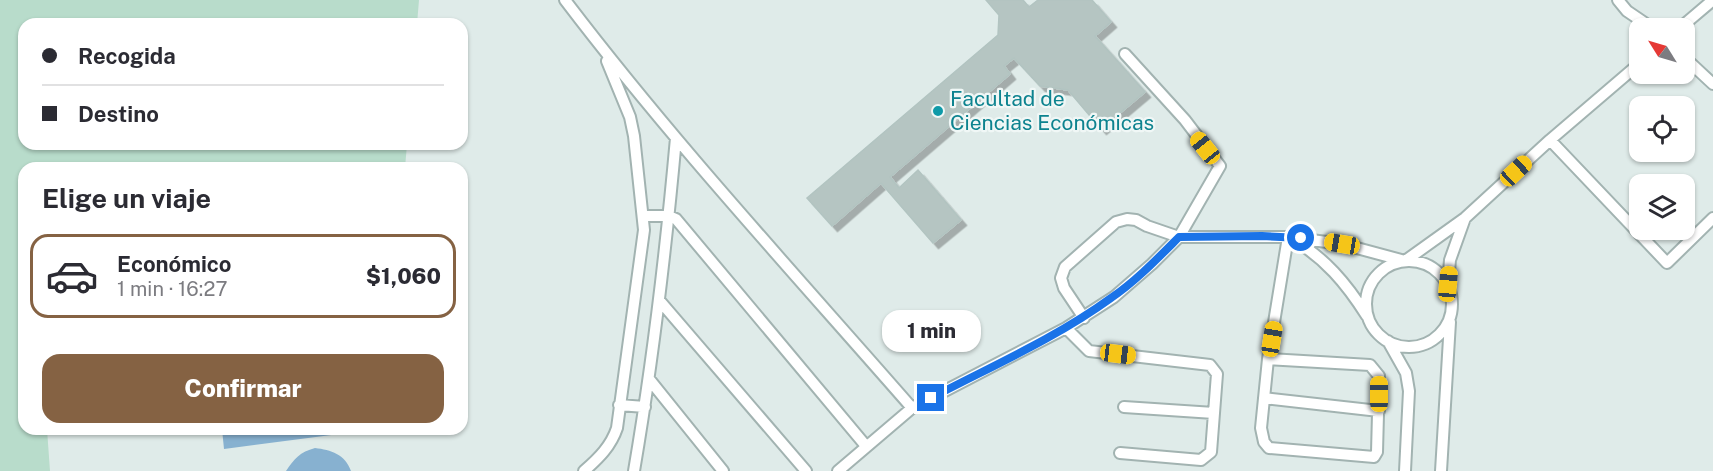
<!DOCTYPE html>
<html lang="es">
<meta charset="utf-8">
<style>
:root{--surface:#fff;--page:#f7f7f7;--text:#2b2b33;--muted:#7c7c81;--line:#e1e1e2;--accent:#856243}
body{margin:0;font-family:"Public Sans",sans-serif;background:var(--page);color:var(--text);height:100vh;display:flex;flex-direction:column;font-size:22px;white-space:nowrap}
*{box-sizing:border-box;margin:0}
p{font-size:20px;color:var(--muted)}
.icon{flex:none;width:33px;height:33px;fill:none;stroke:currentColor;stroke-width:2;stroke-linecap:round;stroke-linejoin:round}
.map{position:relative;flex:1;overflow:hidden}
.panel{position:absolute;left:18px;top:162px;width:450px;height:273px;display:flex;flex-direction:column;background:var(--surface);border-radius:18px;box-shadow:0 2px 4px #0004}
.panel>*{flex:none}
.guide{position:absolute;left:18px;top:18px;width:450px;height:132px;border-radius:18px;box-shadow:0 2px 4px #0004;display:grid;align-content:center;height:132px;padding:0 24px;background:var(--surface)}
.needle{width:39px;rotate:307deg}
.controls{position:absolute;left:1629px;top:18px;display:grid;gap:12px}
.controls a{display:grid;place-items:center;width:66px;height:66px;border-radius:12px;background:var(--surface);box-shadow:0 2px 4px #0004;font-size:30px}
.end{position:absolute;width:27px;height:27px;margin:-14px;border:8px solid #1a73e8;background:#fff;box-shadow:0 0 0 3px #fff}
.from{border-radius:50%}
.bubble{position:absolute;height:42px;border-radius:18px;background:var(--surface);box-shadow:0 2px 4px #0004;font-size:20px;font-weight:800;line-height:42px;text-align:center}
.car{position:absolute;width:18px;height:36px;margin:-18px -9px;border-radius:8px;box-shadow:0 0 4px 2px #0007;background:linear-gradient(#f5c518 24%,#345 0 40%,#f5c518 0 76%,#345 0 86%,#f5c518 0)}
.guide b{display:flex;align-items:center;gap:21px;height:57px;font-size:22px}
.guide b+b{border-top:2px solid var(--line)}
.guide i{width:15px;height:15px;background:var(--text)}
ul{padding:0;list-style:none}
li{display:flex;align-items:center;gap:18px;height:84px;margin:0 12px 9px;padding:0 12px;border:3px solid var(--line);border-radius:18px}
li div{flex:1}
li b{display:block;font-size:22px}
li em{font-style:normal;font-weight:800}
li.active{border-color:var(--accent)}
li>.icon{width:54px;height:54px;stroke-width:1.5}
h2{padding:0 24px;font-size:27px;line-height:72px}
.button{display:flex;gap:12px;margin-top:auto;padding:12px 24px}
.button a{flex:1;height:69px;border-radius:18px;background:var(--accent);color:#fff;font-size:24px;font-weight:800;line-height:69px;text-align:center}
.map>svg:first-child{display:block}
.green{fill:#b8dccb}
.water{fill:#87b1d0}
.building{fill:#b5c5c2;stroke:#b2c4c1;stroke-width:1.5;filter:url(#shadow)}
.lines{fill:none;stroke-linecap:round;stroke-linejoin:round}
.service-casing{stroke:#a2b3b1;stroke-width:14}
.service{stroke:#fff;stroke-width:10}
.route{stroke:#1a73e8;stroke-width:8}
.culture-dot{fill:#0f9aa8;stroke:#f0f7f6;stroke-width:2}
.labels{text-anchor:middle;stroke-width:4.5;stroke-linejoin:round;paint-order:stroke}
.culture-label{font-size:21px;fill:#0d838f;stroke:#f0f7f6;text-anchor:start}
</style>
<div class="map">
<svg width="1713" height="471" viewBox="0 0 1713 471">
<defs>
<filter id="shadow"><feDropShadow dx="5.5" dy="5.5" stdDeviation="0" flood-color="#0004"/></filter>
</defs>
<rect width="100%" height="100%" fill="#dfebe9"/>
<path class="green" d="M0,0H419L417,24H24V144H407L405,168H24V429H47L50,471H0Z"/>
<path class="water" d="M222,429H338L339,434L224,449Z
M315,448C331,450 345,454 351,471H286C294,459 300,452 315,448Z"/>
<path class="building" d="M986,0H1023L1029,7L1038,0H1092L1111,22L1095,36L1145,92L1101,129L1068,90L1040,86L1014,58L1004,66L1010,74L890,177L899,188L918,170L961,220L933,243L881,183L832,226L807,198L998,35L999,15Z"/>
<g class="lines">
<g class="service-casing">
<path id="service" d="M565,0C673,142 795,274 912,408
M1618,0L1627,11L1652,28
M1680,28L1713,0
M1684,57L1713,84
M1550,140L1667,263L1713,218
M643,216H669L676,219L866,446
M1291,238C1325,258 1346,283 1367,316
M1366 304a43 43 0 1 1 86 0a43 43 0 1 1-86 0Z
M1448,284L1450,260L1465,218
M659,300L806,471
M1084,318L1064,288L1061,278L1065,267L1116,222L1127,219L1136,220L1147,226L1179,237L1220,166L1185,120L1125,54
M1066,328L1089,351L1210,365L1217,374L1211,452L1201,460L1120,453
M1388,341L1406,373L1409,391L1405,471
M1268,359L1370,365L1379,376L1377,452L1374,457L1269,448L1264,442L1261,428L1268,359L1288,237
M649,379L723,471
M1264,398L1379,411
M619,405L645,407
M1124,407L1214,413
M584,471C599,458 611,446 617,428L644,230L634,136L630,117L607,61
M634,471C653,360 666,249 676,138
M838,471L912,408L1066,328L1114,297L1152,264L1179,237H1288L1342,244L1405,261L1465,218L1550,140L1640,63
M1441,471L1450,322"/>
</g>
<use href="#service" class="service"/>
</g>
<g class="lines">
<path class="route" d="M931,398C992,366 1056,338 1111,298C1136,281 1158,258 1179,237L1262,236L1301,238"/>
</g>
<circle class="culture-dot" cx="938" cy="111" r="6"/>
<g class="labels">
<g class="culture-label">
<text x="950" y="106">Facultad de<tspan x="950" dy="24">Ciencias Económicas</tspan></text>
</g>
</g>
</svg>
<div class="controls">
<a><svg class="needle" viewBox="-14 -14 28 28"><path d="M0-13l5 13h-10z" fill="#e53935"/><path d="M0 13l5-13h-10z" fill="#7c7c81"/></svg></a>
<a><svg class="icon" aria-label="locate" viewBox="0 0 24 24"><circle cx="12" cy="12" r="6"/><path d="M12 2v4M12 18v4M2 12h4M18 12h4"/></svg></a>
<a><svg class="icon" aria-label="layers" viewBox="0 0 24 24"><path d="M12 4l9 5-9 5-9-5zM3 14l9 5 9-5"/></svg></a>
</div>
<i class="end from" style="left:1301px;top:238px"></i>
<i class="end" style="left:931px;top:398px"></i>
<div class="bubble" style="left:882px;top:310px;width:99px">1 min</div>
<i class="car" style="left:1205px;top:148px;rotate:321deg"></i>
<i class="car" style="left:1516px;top:171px;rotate:47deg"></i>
<i class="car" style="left:1342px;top:244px;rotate:280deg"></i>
<i class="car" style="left:1448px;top:284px;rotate:5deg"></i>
<i class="car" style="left:1272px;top:339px;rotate:9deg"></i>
<i class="car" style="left:1118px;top:354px;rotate:97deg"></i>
<i class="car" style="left:1379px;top:394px;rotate:0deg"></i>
<div class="guide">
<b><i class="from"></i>Recogida</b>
<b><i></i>Destino</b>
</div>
<section class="panel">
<h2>Elige un viaje</h2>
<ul>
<li class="active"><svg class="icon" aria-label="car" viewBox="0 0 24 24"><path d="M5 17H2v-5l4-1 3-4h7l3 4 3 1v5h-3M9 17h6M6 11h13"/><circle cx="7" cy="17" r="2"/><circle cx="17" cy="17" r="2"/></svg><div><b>Económico</b><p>1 min · 16:27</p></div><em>$1,060</em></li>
</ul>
<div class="button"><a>Confirmar</a></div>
</section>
</div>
